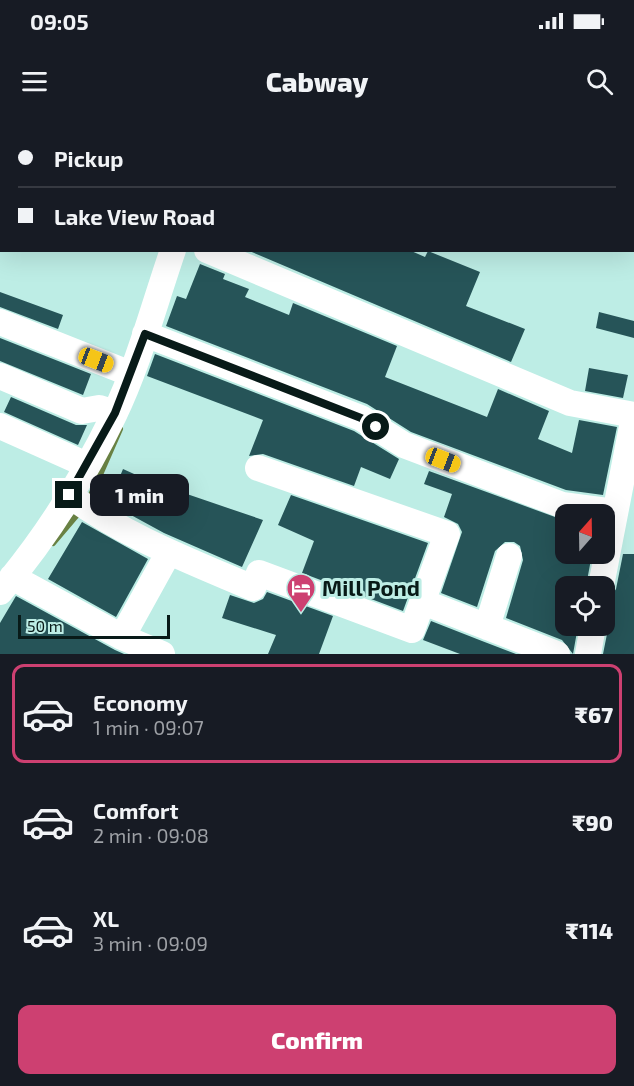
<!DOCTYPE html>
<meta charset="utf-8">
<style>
:root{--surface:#171b24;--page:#242831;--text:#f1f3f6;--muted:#9ea1a6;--line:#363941;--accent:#cd4071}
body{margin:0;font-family:"Exo 2",sans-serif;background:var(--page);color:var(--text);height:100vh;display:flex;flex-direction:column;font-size:22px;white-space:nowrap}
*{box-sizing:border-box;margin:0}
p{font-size:20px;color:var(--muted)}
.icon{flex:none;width:33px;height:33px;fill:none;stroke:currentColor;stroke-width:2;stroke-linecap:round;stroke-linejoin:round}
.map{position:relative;height:534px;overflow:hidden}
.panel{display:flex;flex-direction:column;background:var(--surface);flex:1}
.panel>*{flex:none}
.hud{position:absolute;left:0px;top:0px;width:634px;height:132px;box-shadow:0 6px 24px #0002;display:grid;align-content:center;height:132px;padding:0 18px;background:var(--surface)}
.needle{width:39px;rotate:20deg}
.buttons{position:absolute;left:555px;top:384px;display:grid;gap:12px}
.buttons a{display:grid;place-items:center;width:60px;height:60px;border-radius:12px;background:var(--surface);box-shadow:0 6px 24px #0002;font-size:30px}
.scale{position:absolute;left:18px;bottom:15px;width:152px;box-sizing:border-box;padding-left:6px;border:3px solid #081a18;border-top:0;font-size:16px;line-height:21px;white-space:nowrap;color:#081a18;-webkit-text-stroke:4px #bdede5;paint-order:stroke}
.end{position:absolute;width:27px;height:27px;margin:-14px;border:8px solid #081a18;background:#fff;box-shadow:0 0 0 3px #fff}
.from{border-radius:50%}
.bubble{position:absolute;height:42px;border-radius:12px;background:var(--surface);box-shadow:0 6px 24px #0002;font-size:20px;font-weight:800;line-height:42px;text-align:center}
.car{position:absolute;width:18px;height:36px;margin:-18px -9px;border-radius:8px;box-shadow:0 0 4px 2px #0007;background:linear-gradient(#f5c518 24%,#345 0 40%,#f5c518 0 76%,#345 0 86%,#f5c518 0)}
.hud b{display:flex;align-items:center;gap:21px;height:57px;font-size:22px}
.hud b+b{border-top:2px solid var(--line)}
.hud i{width:15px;height:15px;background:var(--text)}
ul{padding:10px 0 0;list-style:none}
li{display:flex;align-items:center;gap:18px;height:99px;margin:0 12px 9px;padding:0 6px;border:3px solid transparent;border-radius:12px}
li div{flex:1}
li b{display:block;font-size:22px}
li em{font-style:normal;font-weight:800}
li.current{border-color:var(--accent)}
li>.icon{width:54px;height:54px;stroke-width:1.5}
.action{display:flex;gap:12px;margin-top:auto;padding:12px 18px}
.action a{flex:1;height:69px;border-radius:12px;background:var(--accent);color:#fff;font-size:24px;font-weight:800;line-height:69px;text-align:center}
.status{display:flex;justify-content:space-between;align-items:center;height:42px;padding:0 30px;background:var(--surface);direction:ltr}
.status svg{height:16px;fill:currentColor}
header{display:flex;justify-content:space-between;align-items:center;height:78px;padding:0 18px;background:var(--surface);font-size:27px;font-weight:800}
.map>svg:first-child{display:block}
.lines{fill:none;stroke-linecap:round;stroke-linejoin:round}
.stream{stroke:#698143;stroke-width:6}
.building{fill:#265458}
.minor{stroke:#fff;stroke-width:26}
.route{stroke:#081a18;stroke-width:8}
.labels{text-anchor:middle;stroke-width:6;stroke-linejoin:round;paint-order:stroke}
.poi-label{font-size:22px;font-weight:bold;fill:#081a18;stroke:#bdede5;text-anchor:start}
</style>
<div class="status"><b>09:05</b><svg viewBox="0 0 49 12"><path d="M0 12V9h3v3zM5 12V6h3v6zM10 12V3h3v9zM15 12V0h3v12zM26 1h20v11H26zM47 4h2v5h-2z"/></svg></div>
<header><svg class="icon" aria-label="menu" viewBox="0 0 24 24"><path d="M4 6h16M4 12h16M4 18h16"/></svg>Cabway<svg class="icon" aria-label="search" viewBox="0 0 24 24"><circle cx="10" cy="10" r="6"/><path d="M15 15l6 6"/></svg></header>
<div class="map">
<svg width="634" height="534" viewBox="0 0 634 534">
<rect width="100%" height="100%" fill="#bdede5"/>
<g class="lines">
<path class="stream" d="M462,0L466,2
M633,41H634
M88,382L120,309
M53,423L81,390"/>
</g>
<path class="building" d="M247,130H409L425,137L428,131L480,152L466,186L525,209L511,242Z
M200,144L225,154L223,159L249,169L245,177L289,195L293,183L397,226L385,257L487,297L498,269L549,291L538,319L572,333L579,300L617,307L603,375L566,370L411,312L367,284L166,206L177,176L186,179Z
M0,172L63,195L58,209L0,187Z
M599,192L634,201V218L596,208Z
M0,218L91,254L83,275L0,241Z
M155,234L354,311L399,339L390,359L361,347L354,366L263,334L249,336L263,300L147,256Z
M589,248L628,255L623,278L585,271Z
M11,277L76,305H87L78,325L4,292Z
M123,349L183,376L184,373L263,400L242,447L164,413L109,383Z
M429,351L566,401V434H592L586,466H566V506H578L573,534L562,520L506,498L523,440L520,426L514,422H505L495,431L477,487L441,473L462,412L458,404L444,397L452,374L424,364Z
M291,375L428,423L403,491L302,453L314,421L278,405Z
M82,402L148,439L116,497L48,459Z
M623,434H634V534H603L608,509L605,498L610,478L616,469Z
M267,472L333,496L319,534H268L276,515L222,498L230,475L254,483L263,479Z
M16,476L115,530L124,534H0V503Z
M431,501L482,521L516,534H460L423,520Z"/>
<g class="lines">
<path class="minor" d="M302,0L305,2
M225,2V0
M207,130L570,283L634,295
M0,202L131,254
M145,214L361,298L404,325L562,385L615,392
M0,256L82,291L99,288L115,293
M0,306L87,345
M69,375C124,416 190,441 253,468L259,453L412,510L447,414L258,348
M12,457L122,517L162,534
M601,466L634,296
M0,472C45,419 84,357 114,295C139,243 154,185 173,130
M423,482L557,534
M487,507L509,436
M122,517L169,432
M588,534L593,506"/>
</g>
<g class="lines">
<path class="route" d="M69,375L115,293L145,214L361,298L376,307"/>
</g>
<defs>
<g id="hotel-pin" transform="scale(1.5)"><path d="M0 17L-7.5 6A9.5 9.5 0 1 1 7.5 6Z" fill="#cd4071" stroke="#bdede5"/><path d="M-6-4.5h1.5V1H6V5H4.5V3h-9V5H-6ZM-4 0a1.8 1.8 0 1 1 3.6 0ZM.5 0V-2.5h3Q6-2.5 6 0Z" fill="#fff"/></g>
</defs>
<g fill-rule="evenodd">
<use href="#hotel-pin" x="301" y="468"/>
</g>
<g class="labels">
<g class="poi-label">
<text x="322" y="476">Mill Pond</text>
</g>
</g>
</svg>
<div class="buttons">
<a><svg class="needle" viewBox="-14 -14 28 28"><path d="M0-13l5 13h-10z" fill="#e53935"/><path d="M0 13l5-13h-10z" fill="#9ea1a6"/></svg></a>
<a><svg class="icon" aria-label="locate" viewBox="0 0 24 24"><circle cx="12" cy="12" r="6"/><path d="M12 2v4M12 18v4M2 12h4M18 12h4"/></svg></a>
</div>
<div class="scale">50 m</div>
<i class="end from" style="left:376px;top:307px"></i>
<i class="end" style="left:69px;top:375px"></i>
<div class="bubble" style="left:90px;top:354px;width:99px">1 min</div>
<i class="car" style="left:96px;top:240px;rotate:111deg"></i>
<i class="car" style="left:443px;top:340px;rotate:111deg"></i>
<div class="hud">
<b><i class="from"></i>Pickup</b>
<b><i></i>Lake View Road</b>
</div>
</div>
<section class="panel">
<ul>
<li class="current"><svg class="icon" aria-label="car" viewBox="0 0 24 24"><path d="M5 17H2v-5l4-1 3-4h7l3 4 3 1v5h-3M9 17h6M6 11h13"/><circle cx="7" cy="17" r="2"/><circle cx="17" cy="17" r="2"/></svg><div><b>Economy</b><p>1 min · 09:07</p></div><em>₹67</em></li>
<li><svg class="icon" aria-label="car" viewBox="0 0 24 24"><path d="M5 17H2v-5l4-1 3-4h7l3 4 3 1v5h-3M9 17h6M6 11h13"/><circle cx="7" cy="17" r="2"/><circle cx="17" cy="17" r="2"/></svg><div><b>Comfort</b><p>2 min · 09:08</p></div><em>₹90</em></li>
<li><svg class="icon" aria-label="car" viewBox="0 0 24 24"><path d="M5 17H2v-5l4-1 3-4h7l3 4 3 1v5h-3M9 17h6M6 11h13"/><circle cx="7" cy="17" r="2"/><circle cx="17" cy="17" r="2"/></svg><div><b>XL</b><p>3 min · 09:09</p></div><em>₹114</em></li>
</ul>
<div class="action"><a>Confirm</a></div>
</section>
